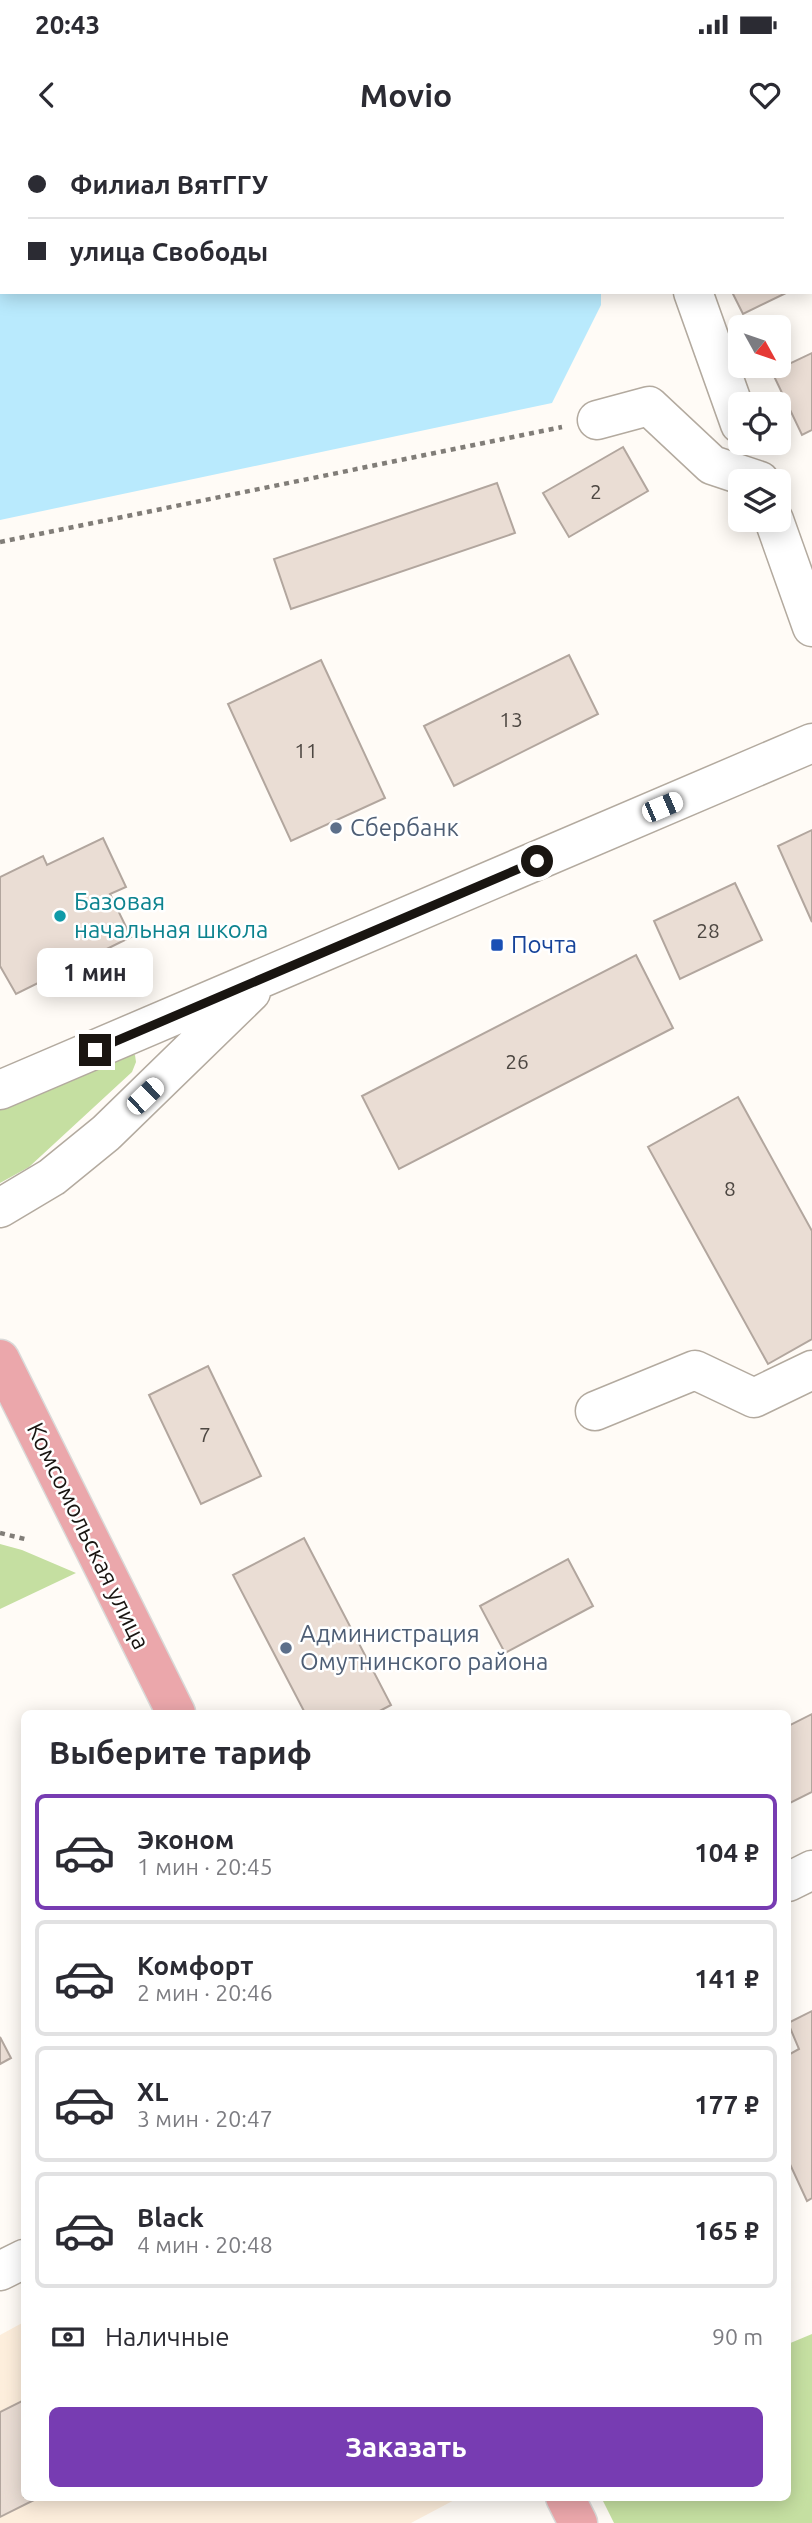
<!DOCTYPE html>
<html lang="ru">
<meta charset="utf-8">
<style>
:root{--surface:#fff;--page:#f2f2f3;--text:#2b2b33;--muted:#7c7c81;--line:#e1e1e2;--accent:#773cb2}
body{margin:0;font-family:Ubuntu,sans-serif;background:var(--page);color:var(--text);height:100vh;display:flex;flex-direction:column;font-size:26px;white-space:nowrap}
*{box-sizing:border-box;margin:0}
p{font-size:23px;color:var(--muted)}
.icon{flex:none;width:38px;height:38px;fill:none;stroke:currentColor;stroke-width:2;stroke-linecap:round;stroke-linejoin:round}
.map{position:relative;flex:1;overflow:hidden}
.drawer{position:absolute;left:21px;top:1570px;width:770px;height:791px;display:flex;flex-direction:column;background:var(--surface);border-radius:10px;box-shadow:0 4px 18px #0003}
.drawer>*{flex:none}
.top-card{position:absolute;left:0px;top:0px;width:812px;height:154px;box-shadow:0 4px 18px #0003;display:grid;align-content:center;height:154px;padding:0 28px;background:var(--surface)}
.needle{width:46px;rotate:130deg}
.tools{position:absolute;left:728px;top:175px;display:grid;gap:14px}
.tools a{display:grid;place-items:center;width:63px;height:63px;border-radius:10px;background:var(--surface);box-shadow:0 4px 18px #0003;font-size:35px}
.end{position:absolute;width:32px;height:32px;margin:-16px;border:9px solid #191511;background:#fff;box-shadow:0 0 0 4px #fff}
.from{border-radius:50%}
.bubble{position:absolute;height:49px;border-radius:10px;background:var(--surface);box-shadow:0 4px 18px #0003;font-size:23px;font-weight:700;line-height:49px;text-align:center}
.car{position:absolute;width:21px;height:42px;margin:-21px -10px;border-radius:9px;box-shadow:0 0 5px 2px #0007;background:linear-gradient(#fff 24%,#345 0 40%,#fff 0 76%,#345 0 86%,#fff 0)}
.top-card b{display:flex;align-items:center;gap:24px;height:66px;font-size:26px}
.top-card b+b{border-top:2px solid var(--line)}
.top-card i{width:18px;height:18px;background:var(--text)}
ul{padding:0;list-style:none}
li{display:flex;align-items:center;gap:21px;height:116px;margin:0 14px 10px;padding:0 14px;border:4px solid var(--line);border-radius:10px}
li div{flex:1}
li b{display:block;font-size:26px}
li em{font-style:normal;font-weight:700}
li.active{border-color:var(--accent)}
li>.icon{width:63px;height:63px;stroke-width:1.5}
h2{padding:0 28px;font-size:32px;line-height:84px}
.pay{display:flex;align-items:center;gap:18px;height:77px;padding:0 28px;font-size:26px}
.pay p{margin-inline-start:auto}
.action{display:flex;gap:14px;margin-top:auto;padding:14px 28px}
.action a{flex:1;height:80px;border-radius:10px;background:var(--accent);color:#fff;font-size:28px;font-weight:700;line-height:80px;text-align:center}
.status{display:flex;justify-content:space-between;align-items:center;height:49px;padding:0 35px;background:var(--surface);direction:ltr}
.status svg{height:19px;fill:currentColor}
header{display:flex;justify-content:space-between;align-items:center;height:91px;padding:0 28px;background:var(--surface);font-size:32px;font-weight:700}
.map>svg:first-child{display:block}
.built{fill:#fdeedc}
.green{fill:#c5dfa1}
.water{fill:#b9eafd}
.building{fill:#eaddd4;stroke:#b2a69e;stroke-width:2}
.lines{fill:none;stroke-linecap:round;stroke-linejoin:round}
.minor-casing{stroke:#b3aa9f;stroke-width:41}
.major-casing{stroke:#dadad9;stroke-width:41}
.path{stroke:#817d78;stroke-width:4.5;stroke-dasharray:5 5;stroke-linecap:butt}
.minor{stroke:#fff;stroke-width:38}
.major{stroke:#eba7ab;stroke-width:38}
.route{stroke:#191511;stroke-width:9}
.service-dot{fill:#5c6f8a;stroke:#fff;stroke-width:2.5}
.culture-dot{fill:#0f9aa8;stroke:#fff;stroke-width:2.5}
.transit-dot{fill:#1a4fb4;stroke:#fff;stroke-width:2.5}
.labels{text-anchor:middle;stroke-width:5;stroke-linejoin:round;paint-order:stroke}
.number-label{font-size:21px;fill:#4d4742}
.service-label{font-size:24px;fill:#4e5e75;stroke:#fff;text-anchor:start}
.culture-label{font-size:24px;fill:#0d838f;stroke:#fff;text-anchor:start}
.transit-label{font-size:24px;fill:#164399;stroke:#fff;text-anchor:start}
.street-label{font-size:24px;fill:#191511;stroke:#fff}
</style>
<div class="status"><b>20:43</b><svg viewBox="0 0 49 12"><path d="M0 12V9h3v3zM5 12V6h3v6zM10 12V3h3v9zM15 12V0h3v12zM26 1h20v11H26zM47 4h2v5h-2z"/></svg></div>
<header><svg class="icon" aria-label="back" viewBox="0 0 24 24"><path d="M15 5l-7 7 7 7"/></svg>Movio<svg class="icon" aria-label="heart" viewBox="0 0 24 24"><path d="M12 20l-8-8c-3-5 5-10 8-4 3-6 11-1 8 4z"/></svg></header>
<div class="map">
<svg width="812" height="2383" viewBox="0 0 812 2383">
<rect width="100%" height="100%" fill="#fffbf6"/>
<path class="built" d="M24,2182V2357H460L411,2383H0V2195Z"/>
<path class="green" d="M127,912L135,915L136,922L132,932L29,1027L0,1043V965Z
M0,1404L22,1410L76,1433L0,1469Z
M812,2194V2383H614L601,2357H788V2204Z"/>
<path class="water" d="M0,0H611L2,2V152H601V165L552,263L0,380Z"/>
<path class="building" d="M732,152H788L743,174Z
M812,213V290L802,295L772,232Z
M623,307L648,351L569,397L543,353Z
M497,343L515,393L291,469L274,419Z
M569,515L598,574L454,646L424,586Z
M321,520L385,658L291,701L228,564Z
M812,690V782L778,706Z
M103,698L126,747L110,754L131,797L16,854L0,826V737L43,716L47,725Z
M735,743L762,800L680,839L654,781Z
M636,815L673,888L399,1029L362,956Z
M738,957L812,1091V1199L768,1224L648,1007Z
M208,1226L261,1336L201,1364L149,1255Z
M304,1398L391,1565L376,1573H305L233,1435Z
M568,1419L593,1466L505,1513L480,1466Z
M812,1574V1652L788,1664V1586Z
M812,1871V2058L807,2061L788,2020V1915L799,1909L788,1883Z
M0,1897L11,1918L0,1924Z
M24,2260V2357H40L0,2377V2272Z"/>
<g class="lines">
<g class="minor-casing">
<path id="minor" d="M713,2L714,0
M693,152L740,284
M597,280L649,266L712,325L760,341
M774,380L812,487
M0,950L812,603
M0,1068L52,1037L106,993L251,852
M595,1271L695,1230L754,1258L812,1230
M788,1742L812,1730
M0,2131L24,2119"/>
</g>
<g class="major-casing">
<path id="major" d="M0,1219L176,1573
M565,2357L578,2383"/>
</g>
<path class="path" d="M0,402L562,287
M0,1393L29,1400"/>
<use href="#minor" class="minor"/>
<use href="#major" class="major"/>
</g>
<g class="lines">
<path class="route" d="M95,910L537,721"/>
</g>
<g class="service-dot">
<circle cx="336" cy="688" r="7"/>
<circle cx="286" cy="1508" r="7"/>
</g>
<circle class="culture-dot" cx="60" cy="776" r="7"/>
<rect class="transit-dot" x="490" y="798" width="14" height="14" rx="3.5"/>
<g class="labels">
<g class="number-label">
<text x="596" y="359">2</text>
<text x="511" y="587">13</text>
<text x="306" y="618">11</text>
<text x="708" y="798">28</text>
<text x="517" y="929">26</text>
<text x="730" y="1056">8</text>
<text x="205" y="1302">7</text>
</g>
<g class="service-label">
<text x="350" y="696">Сбербанк</text>
<text x="300" y="1502">Администрация<tspan x="300" dy="28">Омутнинского района</tspan></text>
</g>
<g class="culture-label">
<text x="74" y="770">Базовая<tspan x="74" dy="28">начальная школа</tspan></text>
</g>
<g class="transit-label">
<text x="511" y="813">Почта</text>
</g>
<g class="street-label">
<text transform="translate(88 1396) rotate(64)" y="8">Комсомольская улица</text>
</g>
</g>
</svg>
<div class="tools">
<a><svg class="needle" viewBox="-14 -14 28 28"><path d="M0-13l5 13h-10z" fill="#e53935"/><path d="M0 13l5-13h-10z" fill="#7c7c81"/></svg></a>
<a><svg class="icon" aria-label="locate" viewBox="0 0 24 24"><circle cx="12" cy="12" r="6"/><path d="M12 2v4M12 18v4M2 12h4M18 12h4"/></svg></a>
<a><svg class="icon" aria-label="layers" viewBox="0 0 24 24"><path d="M12 4l9 5-9 5-9-5zM3 14l9 5 9-5"/></svg></a>
</div>
<i class="end from" style="left:537px;top:721px"></i>
<i class="end" style="left:95px;top:910px"></i>
<div class="bubble" style="left:37px;top:808px;width:116px">1 мин</div>
<i class="car" style="left:662px;top:667px;rotate:67deg"></i>
<i class="car" style="left:145px;top:956px;rotate:46deg"></i>
<div class="top-card">
<b><i class="from"></i>Филиал ВятГГУ</b>
<b><i></i>улица Свободы</b>
</div>
<section class="drawer">
<h2>Выберите тариф</h2>
<ul>
<li class="active"><svg class="icon" aria-label="car" viewBox="0 0 24 24"><path d="M5 17H2v-5l4-1 3-4h7l3 4 3 1v5h-3M9 17h6M6 11h13"/><circle cx="7" cy="17" r="2"/><circle cx="17" cy="17" r="2"/></svg><div><b>Эконом</b><p>1 мин · 20:45</p></div><em>104 ₽</em></li>
<li><svg class="icon" aria-label="car" viewBox="0 0 24 24"><path d="M5 17H2v-5l4-1 3-4h7l3 4 3 1v5h-3M9 17h6M6 11h13"/><circle cx="7" cy="17" r="2"/><circle cx="17" cy="17" r="2"/></svg><div><b>Комфорт</b><p>2 мин · 20:46</p></div><em>141 ₽</em></li>
<li><svg class="icon" aria-label="car" viewBox="0 0 24 24"><path d="M5 17H2v-5l4-1 3-4h7l3 4 3 1v5h-3M9 17h6M6 11h13"/><circle cx="7" cy="17" r="2"/><circle cx="17" cy="17" r="2"/></svg><div><b>XL</b><p>3 мин · 20:47</p></div><em>177 ₽</em></li>
<li><svg class="icon" aria-label="car" viewBox="0 0 24 24"><path d="M5 17H2v-5l4-1 3-4h7l3 4 3 1v5h-3M9 17h6M6 11h13"/><circle cx="7" cy="17" r="2"/><circle cx="17" cy="17" r="2"/></svg><div><b>Black</b><p>4 мин · 20:48</p></div><em>165 ₽</em></li>
</ul>
<div class="pay"><svg class="icon" aria-label="cash" viewBox="0 0 24 24"><path d="M3 7h18v10H3z"/><circle cx="12" cy="12" r="2"/></svg>Наличные<p>90 m</p></div>
<div class="action"><a>Заказать</a></div>
</section>
</div>
